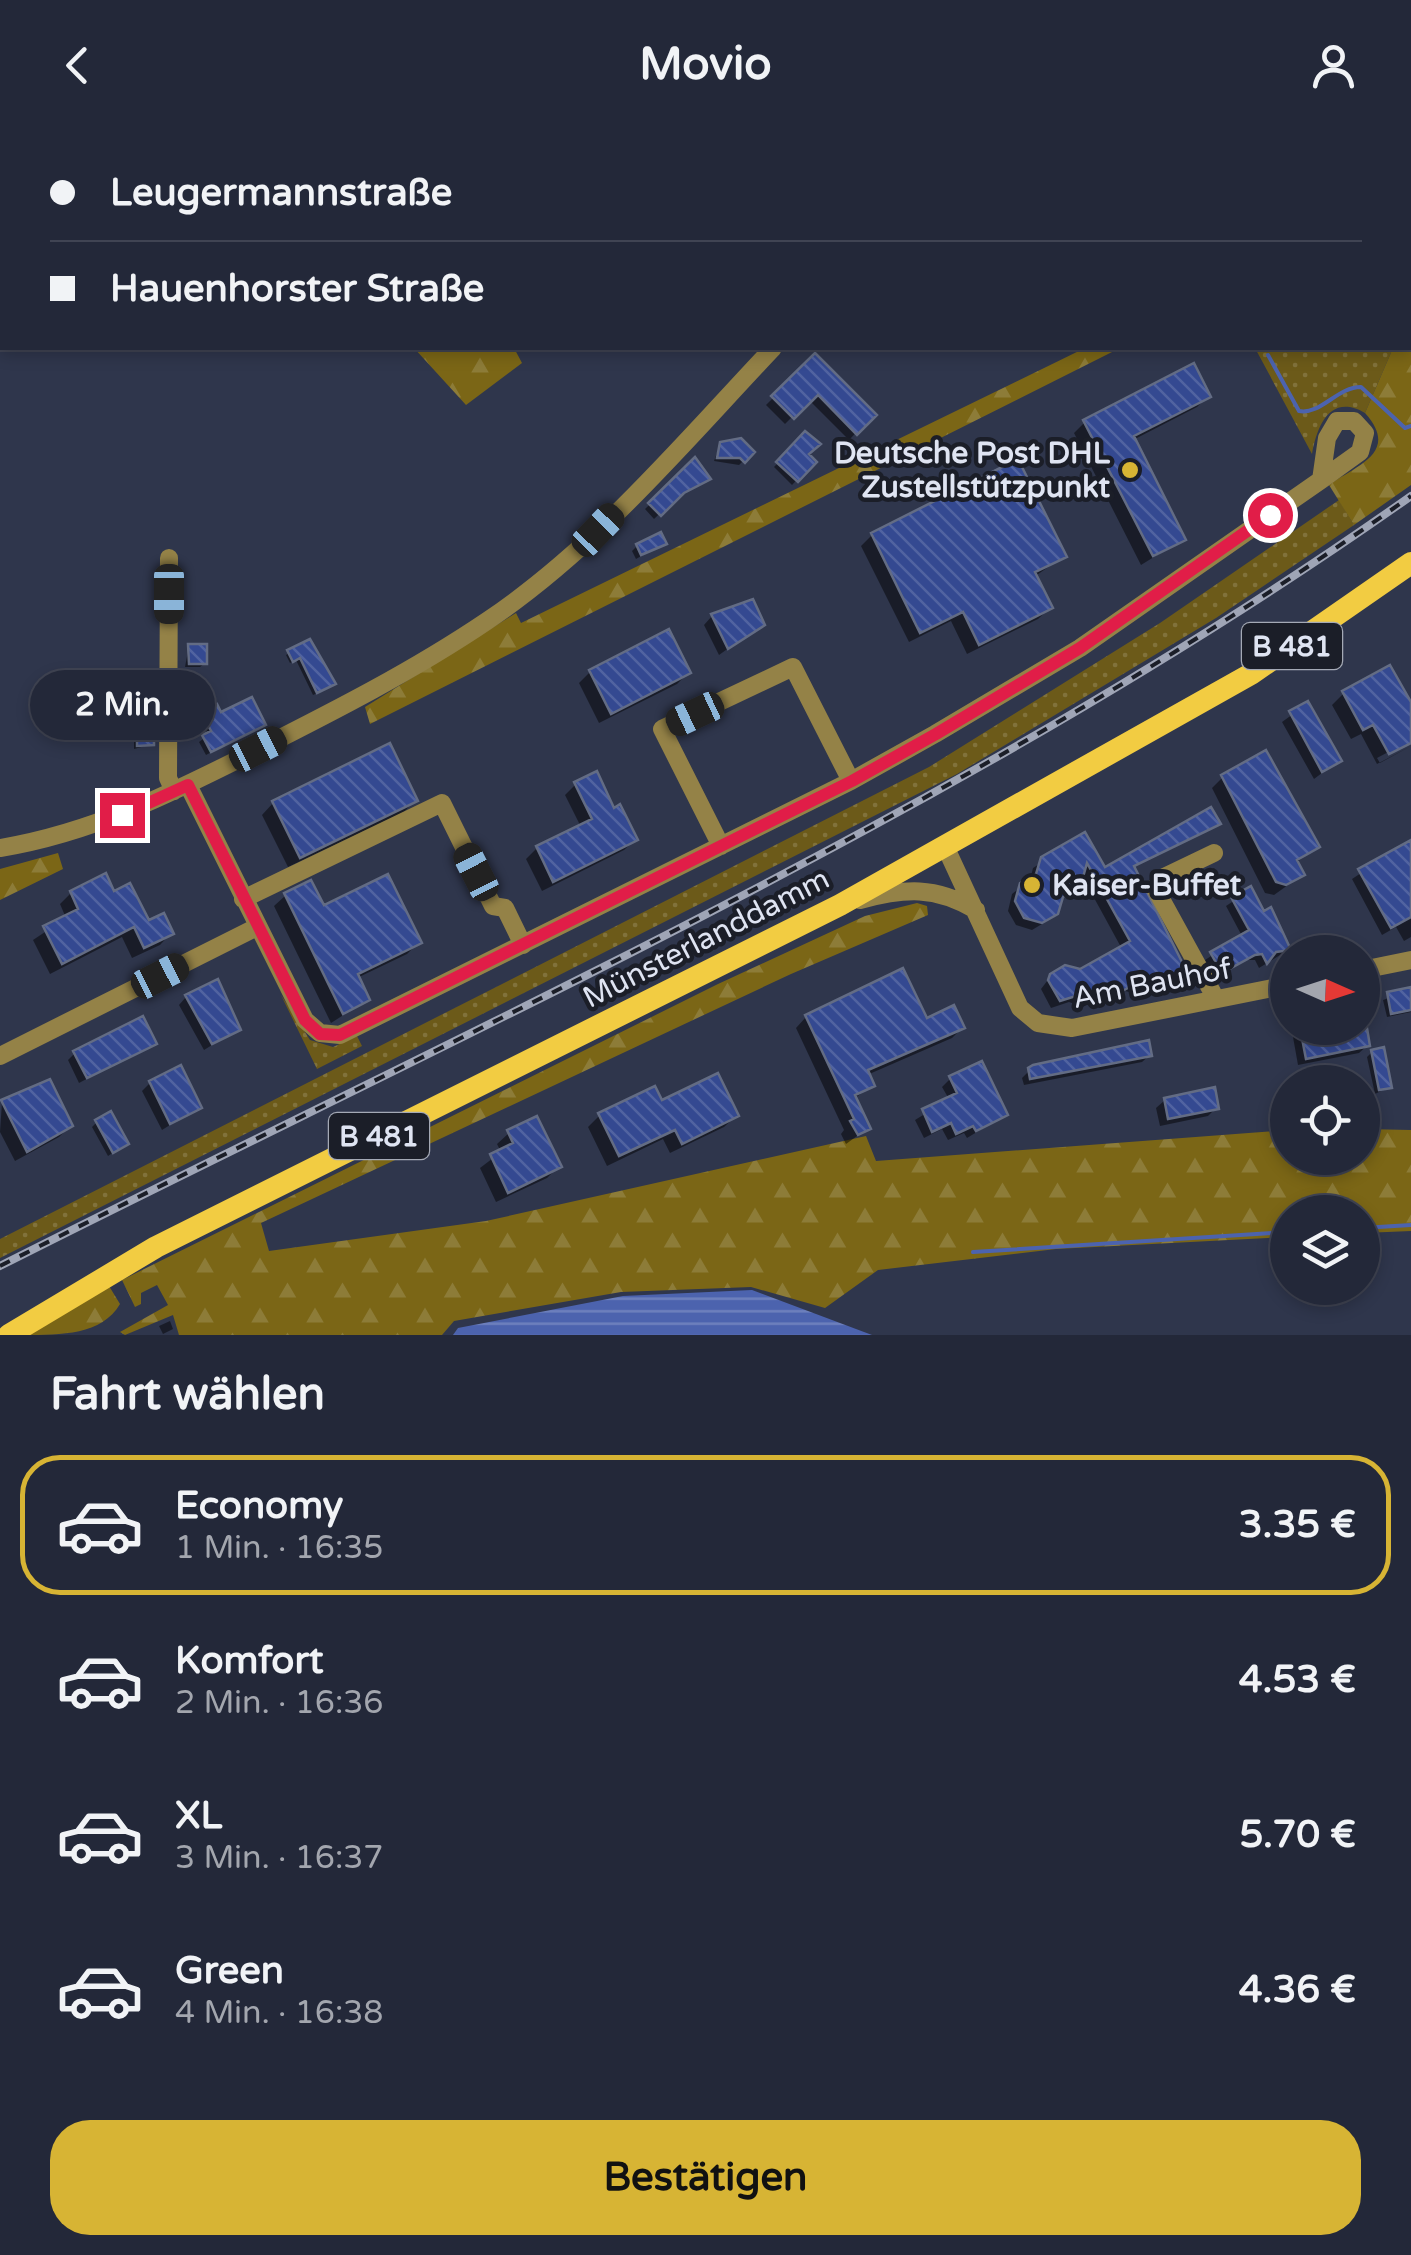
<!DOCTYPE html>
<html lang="de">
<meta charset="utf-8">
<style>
:root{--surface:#232839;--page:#2f3444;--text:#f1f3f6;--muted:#a3a6ae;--line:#404453;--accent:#d7b434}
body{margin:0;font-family:"Varela Round",sans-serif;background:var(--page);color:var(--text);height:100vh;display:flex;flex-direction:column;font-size:38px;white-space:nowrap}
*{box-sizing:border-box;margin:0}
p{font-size:32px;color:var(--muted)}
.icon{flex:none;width:55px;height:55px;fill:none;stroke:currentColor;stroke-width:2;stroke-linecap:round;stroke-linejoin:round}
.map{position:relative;height:1205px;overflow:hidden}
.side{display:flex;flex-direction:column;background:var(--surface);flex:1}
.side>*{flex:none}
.hud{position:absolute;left:0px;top:0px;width:1412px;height:220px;box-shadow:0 5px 15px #0003,0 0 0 2px var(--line);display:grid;align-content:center;height:220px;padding:0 50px;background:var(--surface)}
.needle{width:65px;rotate:93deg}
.controls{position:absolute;left:1270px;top:805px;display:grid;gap:20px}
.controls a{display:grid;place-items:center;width:110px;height:110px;border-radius:50%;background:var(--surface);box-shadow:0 5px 15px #0003,0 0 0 2px var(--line);font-size:50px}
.end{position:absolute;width:45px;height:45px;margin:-22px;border:12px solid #e11d48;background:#fff;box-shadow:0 0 0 5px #fff}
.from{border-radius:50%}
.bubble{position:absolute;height:70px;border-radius:35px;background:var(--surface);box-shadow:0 5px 15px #0003,0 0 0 2px var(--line);font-size:32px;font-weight:800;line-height:70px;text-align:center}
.car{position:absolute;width:30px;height:60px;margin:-30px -15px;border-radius:12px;box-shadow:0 0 8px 2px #0007;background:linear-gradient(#222 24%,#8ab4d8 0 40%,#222 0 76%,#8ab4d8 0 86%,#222 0)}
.hud b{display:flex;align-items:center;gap:35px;height:95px;font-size:38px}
.hud b+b{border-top:2px solid var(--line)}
.hud i{width:25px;height:25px;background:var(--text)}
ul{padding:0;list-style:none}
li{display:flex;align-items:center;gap:30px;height:140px;margin:0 20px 15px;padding:0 30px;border:5px solid transparent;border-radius:40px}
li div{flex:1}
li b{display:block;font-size:38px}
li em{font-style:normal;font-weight:800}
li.selected{border-color:var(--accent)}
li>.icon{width:90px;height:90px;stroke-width:1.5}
h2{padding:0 50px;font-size:45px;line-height:120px}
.cta{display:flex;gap:20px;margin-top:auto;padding:20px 50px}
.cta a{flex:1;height:115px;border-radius:40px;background:var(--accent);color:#111;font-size:40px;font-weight:800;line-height:115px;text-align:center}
header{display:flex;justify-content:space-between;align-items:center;height:130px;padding:0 50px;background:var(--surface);font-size:45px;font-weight:800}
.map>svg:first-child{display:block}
.grass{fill:url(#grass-dots)}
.forest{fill:url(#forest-firs)}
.water{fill:url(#water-rules)}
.shadow{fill:#0007}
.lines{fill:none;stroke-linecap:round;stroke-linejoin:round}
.stream{stroke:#4c63ae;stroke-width:4}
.building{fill:url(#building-back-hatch);stroke:#636c84;stroke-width:2.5}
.minor{stroke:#948247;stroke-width:18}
.major{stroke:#f2cc42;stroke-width:22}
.rail-casing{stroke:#9fa5b6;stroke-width:8}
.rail{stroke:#1b1e28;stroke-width:4;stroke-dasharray:11;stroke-linecap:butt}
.route{stroke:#e11d48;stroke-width:12}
.poi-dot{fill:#d7b434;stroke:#1b1e28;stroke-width:4}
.labels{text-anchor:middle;stroke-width:9;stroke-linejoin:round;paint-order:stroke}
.shield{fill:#1b1e28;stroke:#a4a9b5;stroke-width:2.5}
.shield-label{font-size:28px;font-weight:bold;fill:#dfe4f2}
.poi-label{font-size:30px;font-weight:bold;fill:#dfe4f2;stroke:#1b1e28;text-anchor:end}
.street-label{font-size:30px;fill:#dfe4f2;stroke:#1b1e28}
</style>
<header><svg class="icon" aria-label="back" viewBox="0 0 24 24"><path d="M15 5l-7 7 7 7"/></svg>Movio<svg class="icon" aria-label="person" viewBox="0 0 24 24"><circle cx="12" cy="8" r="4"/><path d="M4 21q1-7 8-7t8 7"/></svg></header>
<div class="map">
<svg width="1411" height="1205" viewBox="0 0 1411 1205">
<defs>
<pattern id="grass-dots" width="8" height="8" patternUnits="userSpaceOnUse" patternTransform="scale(2.5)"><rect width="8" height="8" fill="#6c5a19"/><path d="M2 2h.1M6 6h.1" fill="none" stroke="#81723b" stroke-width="1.8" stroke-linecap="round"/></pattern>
<pattern id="forest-firs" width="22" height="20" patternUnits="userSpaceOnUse" patternTransform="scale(2.5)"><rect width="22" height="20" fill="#7b6616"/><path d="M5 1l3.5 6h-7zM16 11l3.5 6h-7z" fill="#8d7c38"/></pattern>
<pattern id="water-rules" width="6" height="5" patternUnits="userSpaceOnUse" patternTransform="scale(2.5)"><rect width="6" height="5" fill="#4c63ae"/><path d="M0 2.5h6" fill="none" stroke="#6e81bd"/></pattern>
<pattern id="building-back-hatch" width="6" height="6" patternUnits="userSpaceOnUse" patternTransform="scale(2.5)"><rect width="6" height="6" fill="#344991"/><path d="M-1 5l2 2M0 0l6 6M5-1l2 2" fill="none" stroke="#5163a1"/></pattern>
</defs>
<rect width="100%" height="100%" fill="#2f364c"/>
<path class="grass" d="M1255,218H1393L1365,283C1330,263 1317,296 1312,324Z
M1339,370L1354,395L1216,488L957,644L0,1128V1109L929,637L1160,493Z
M281,865L310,910L333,917L357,906L362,916L317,939Z"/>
<path class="forest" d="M1411,176V355L1354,395L1329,355C1355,336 1401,323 1365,283L1393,218H1410Z
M414,218H514L522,233L466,275Z
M1085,218H1120L370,594L365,577L516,483L521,493Z
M58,723L63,739L0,770V739Z
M917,773L927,776L928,785L791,844L261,1093L269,1121L486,1091L866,1006L876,1031L1287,1000L1288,1028H1362L1363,999L1411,1000V1101L1363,1103L1362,1082H1288L1287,1107L1056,1119L878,1140L825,1178L751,1157L621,1162L454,1191L442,1205H179L173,1185L125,1205L120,1202L168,1175L157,1155L141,1163V1174L135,1177L122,1150L718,854L865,786Z
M109,1156L120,1174C102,1205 61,1205 24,1205Z"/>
<path class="water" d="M752,1160L872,1205H453L458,1198L623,1166Z"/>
<path class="shadow" d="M1052,0H1113L1115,2H1054Z
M1327,0H1411V14L1410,2Z
M815,226L873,285L849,310L809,270L785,294L766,275Z
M1208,266L1197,277L1133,310L1183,409L1141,435L1074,303L1085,292Z
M806,304V324L814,332L792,355L774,337Z
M720,315L752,322L739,335L714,331Z
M695,331L707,349L676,368L654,389L645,379Z
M872,405L1064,426L1034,447L1050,478L1038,489L967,524L951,491L909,512L861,416Z
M664,413L636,429L632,421L637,416Z
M712,486L762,494L719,525L704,495Z
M309,512L330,557L313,565L296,530L290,533L286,525Z
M189,516L205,533L200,537H185Z
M590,542L688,543L677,554L599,593L579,553Z
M1344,563L1411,578V610L1377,628L1380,633L1411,616L1377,634L1361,604L1351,609L1332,575Z
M1307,574L1338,631L1314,649L1282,592Z
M203,584L219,585L262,595L206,625L199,612L207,606L198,589Z
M108,590L129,596L152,614L134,619V608H104Z
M1223,647L1316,717L1296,733L1302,745L1274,765L1265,763L1212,658Z
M576,654L613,681L635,710L624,720L542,761L526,729L537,718L581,697L565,665Z
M415,670L404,682L288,737L262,685L273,673Z
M1218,693L1132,738L1183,840L1175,848L1134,863L1125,861L1109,870L1100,867L1083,877L1069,872L1051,878L1041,859L1051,846L1080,842L1122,819L1081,744L1077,756L1060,770L1047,791L1032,800L1016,795L1008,781L1012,764L1030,750L1033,738L1084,706L1104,740Z
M1411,710V807L1404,811L1396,797L1382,805L1352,749Z
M1250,760L1288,820L1259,838L1255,830H1246L1214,848L1205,830L1242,806L1226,776Z
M71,763L113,764L147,794L171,803L160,815L132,828L122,807L50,844L33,810L66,788L60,774Z
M286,765L323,779L419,812L407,824L357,848L367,870L331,893L274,776Z
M1411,860V882L1387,887L1383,870Z
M186,867L238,899L204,920L179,875Z
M806,887L926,891L962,898L952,908L867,945L872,955L854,969L868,998L846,1014L841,1004L844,1000L796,898Z
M1362,889L1368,915L1359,923L1298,935L1293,907L1301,898H1362Z
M154,913L79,953L68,930L75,923Z
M1372,922L1389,957L1375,964L1367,927Z
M1150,925L1142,932L1024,955L1022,948L1029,941Z
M951,948L1005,985L967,1008L964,1003L948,1010L942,999L924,1008L915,990L949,969L942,957Z
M150,953L199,977L162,1000L142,961Z
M1165,970L1216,978L1208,986L1160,996L1156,978Z
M2,972L70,996L59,1007L15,1031L0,1002Z
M661,973L736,986L724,997L670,1023L663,1009L607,1036L588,997L599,986Z
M97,992L126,1014L108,1026L92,997Z
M509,1003L559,1036L547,1048L496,1072L480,1038L501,1022L497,1014Z
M170,1191L173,1199L163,1204L159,1196Z"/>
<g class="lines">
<path class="stream" d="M1268,225L1299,281C1321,285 1337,257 1361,257L1405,298L1411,296
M1362,1098L1411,1095
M973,1122L1288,1102"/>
</g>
<path class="building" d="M815,223L877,285L857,305L818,265L794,289L771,266Z
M1194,233L1211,267L1134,306L1186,410L1153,426L1083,290Z
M805,301L821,314L809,324L817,332L798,352L776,332Z
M741,308L755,322L745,333L740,328H717L720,312Z
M695,327L711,349L684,363L661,386L648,373Z
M1018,329L1067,427L1035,442L1053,478L979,515L963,482L920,503L871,403Z
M661,402L667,414L641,425L636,414Z
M753,469L765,495L728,519L711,484Z
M669,499L691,543L611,584L589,540Z
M310,509L336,554L317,563L300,528L293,532L287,520Z
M188,514H207V534H189Z
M1390,535L1411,572V613L1389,624L1373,595L1363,600L1342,561Z
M252,567L266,595L211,622L202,605L211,601L201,582L217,574L221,582Z
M1308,571L1342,631L1322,642L1289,581Z
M131,587L132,593H154V615L137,616V605H107V588Z
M390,613L418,671L300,728L272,671Z
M1266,620L1320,717L1297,730L1305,745L1286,755L1276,752L1221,645Z
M597,641L614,678L620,674L638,710L553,752L536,716L592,689L574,652Z
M1211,677L1221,694L1134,736L1186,840L1144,856L1135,854L1119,863L1110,860L1094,869L1079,865L1060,871L1048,850L1050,844L1065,835L1080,839L1130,811L1087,733L1080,758L1063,767L1058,784L1042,793L1024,788L1015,771L1020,753L1036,744L1041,727L1085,702L1105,737Z
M1411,710V787L1391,798L1358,739Z
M106,743L114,761L130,753L149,790L164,783L174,804L144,818L134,797L62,834L43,796L78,779L70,761Z
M388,744L422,813L358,844L370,870L343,884L284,763L311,750L324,775Z
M1251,756L1264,781L1271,777L1291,820L1276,822L1267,834L1262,824L1255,825L1222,843L1210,822L1249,800L1231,767Z
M903,838L927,888L954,875L965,898L868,940L875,956L855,965L871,999L858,1005L850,991L854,989L805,885Z
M218,849L241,900L212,914L185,865Z
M1411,857V880L1391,884L1387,862Z
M143,886L157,914L87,948L73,921Z
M1300,898H1367L1370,916L1306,929Z
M1149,910L1152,926L1030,949L1028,938L1033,935Z
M1384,917L1392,958L1379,960L1371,920Z
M982,931L1008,985L976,1001L973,996L956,1004L951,993L932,1002L922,979L957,963L949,946Z
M181,935L202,978L170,994L149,951Z
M718,943L739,986L682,1014L675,1000L619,1026L598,983L655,956L662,970Z
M50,949L73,996L27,1022L1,970Z
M1215,957L1219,979L1168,989L1164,968Z
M111,981L129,1014L113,1023L95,990Z
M537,986L562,1037L508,1063L490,1024L513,1013L507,1000Z"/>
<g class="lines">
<path class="minor" d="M560,0L562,2
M953,0L956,2
M1290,0L1293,2
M300,2L318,0
M990,2L993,0
M169,428L168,648L174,661
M188,655L305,890L320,903L340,905L851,651L935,604L1080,518L1321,350L1360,322L1365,303L1354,291H1337L1327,308L1321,350
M721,716L662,599L793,537L851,651
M945,716L1020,878L1038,893L1072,898L1288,855
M0,718C92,703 172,663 255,621C334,581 413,541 487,491C596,418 684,312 773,218
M1214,723L1164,747L1155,758L1216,869
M243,769L442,673L493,776L505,778L523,815
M860,770C905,758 935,756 976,780
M1362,840L1411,830
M0,926L257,797"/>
<path class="major" d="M9,1205L156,1117L840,775L1251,544L1411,433"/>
<g class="rail-casing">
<path id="rail" d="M1410,118L1411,117
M0,1136C478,895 973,676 1411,366"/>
</g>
<use href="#rail" class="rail"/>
</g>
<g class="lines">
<path class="route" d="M122,685L188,655L305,890L320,904L340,905L852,651L936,604L1080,518L1270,385"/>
</g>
<g class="poi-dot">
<circle cx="1130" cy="340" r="10"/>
<circle cx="1032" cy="755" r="10"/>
</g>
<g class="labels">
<g class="shield">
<rect x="1242" y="493" width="100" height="46" rx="8"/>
<rect x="329" y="983" width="100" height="46" rx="8"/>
</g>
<g class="shield-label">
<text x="1292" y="526">B 481</text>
<text x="379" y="1016">B 481</text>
</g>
<g class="poi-label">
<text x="1110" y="333">Deutsche Post DHL<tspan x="1110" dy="34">Zustellstützpunkt</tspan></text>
<text x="1052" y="765" text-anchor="start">Kaiser-Buffet</text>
</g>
<g class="street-label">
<text transform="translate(706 808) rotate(-27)" y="10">Münsterlanddamm</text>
<text transform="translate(1152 853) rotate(-11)" y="10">Am Bauhof</text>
</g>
</g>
</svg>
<div class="controls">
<a><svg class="needle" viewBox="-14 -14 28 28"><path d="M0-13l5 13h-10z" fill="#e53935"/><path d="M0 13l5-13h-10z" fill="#a3a6ae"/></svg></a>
<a><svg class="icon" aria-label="locate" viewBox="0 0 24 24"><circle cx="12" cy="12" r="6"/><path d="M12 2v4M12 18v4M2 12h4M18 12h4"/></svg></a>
<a><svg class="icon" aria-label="layers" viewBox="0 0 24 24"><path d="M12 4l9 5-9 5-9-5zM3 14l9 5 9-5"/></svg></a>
</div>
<i class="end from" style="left:1270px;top:385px"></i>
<i class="end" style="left:122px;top:685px"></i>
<div class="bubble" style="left:30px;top:540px;width:185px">2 Min.</div>
<i class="car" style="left:598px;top:400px;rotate:44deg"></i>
<i class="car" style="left:169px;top:464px;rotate:180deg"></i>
<i class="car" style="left:695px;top:584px;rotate:245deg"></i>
<i class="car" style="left:258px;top:619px;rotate:63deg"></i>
<i class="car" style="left:476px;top:742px;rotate:333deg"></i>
<i class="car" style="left:160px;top:846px;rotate:63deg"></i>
<div class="hud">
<b><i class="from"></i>Leugermannstraße</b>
<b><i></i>Hauenhorster Straße</b>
</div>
</div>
<section class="side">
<h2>Fahrt wählen</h2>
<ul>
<li class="selected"><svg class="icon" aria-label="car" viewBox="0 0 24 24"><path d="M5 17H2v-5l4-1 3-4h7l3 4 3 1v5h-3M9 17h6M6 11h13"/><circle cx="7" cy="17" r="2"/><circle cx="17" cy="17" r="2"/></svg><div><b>Economy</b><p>1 Min. · 16:35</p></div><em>3.35 €</em></li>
<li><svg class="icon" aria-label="car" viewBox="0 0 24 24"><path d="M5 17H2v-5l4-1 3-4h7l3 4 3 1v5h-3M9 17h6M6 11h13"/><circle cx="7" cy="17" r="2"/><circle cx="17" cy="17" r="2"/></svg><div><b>Komfort</b><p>2 Min. · 16:36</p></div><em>4.53 €</em></li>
<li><svg class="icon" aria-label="car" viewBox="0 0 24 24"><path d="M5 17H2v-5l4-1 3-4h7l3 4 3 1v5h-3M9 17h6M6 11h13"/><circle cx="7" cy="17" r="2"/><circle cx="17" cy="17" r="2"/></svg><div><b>XL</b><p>3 Min. · 16:37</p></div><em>5.70 €</em></li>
<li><svg class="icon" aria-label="car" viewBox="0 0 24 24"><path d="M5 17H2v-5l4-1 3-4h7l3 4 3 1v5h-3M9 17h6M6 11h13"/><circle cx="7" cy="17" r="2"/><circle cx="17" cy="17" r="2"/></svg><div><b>Green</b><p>4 Min. · 16:38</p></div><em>4.36 €</em></li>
</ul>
<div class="cta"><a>Bestätigen</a></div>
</section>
